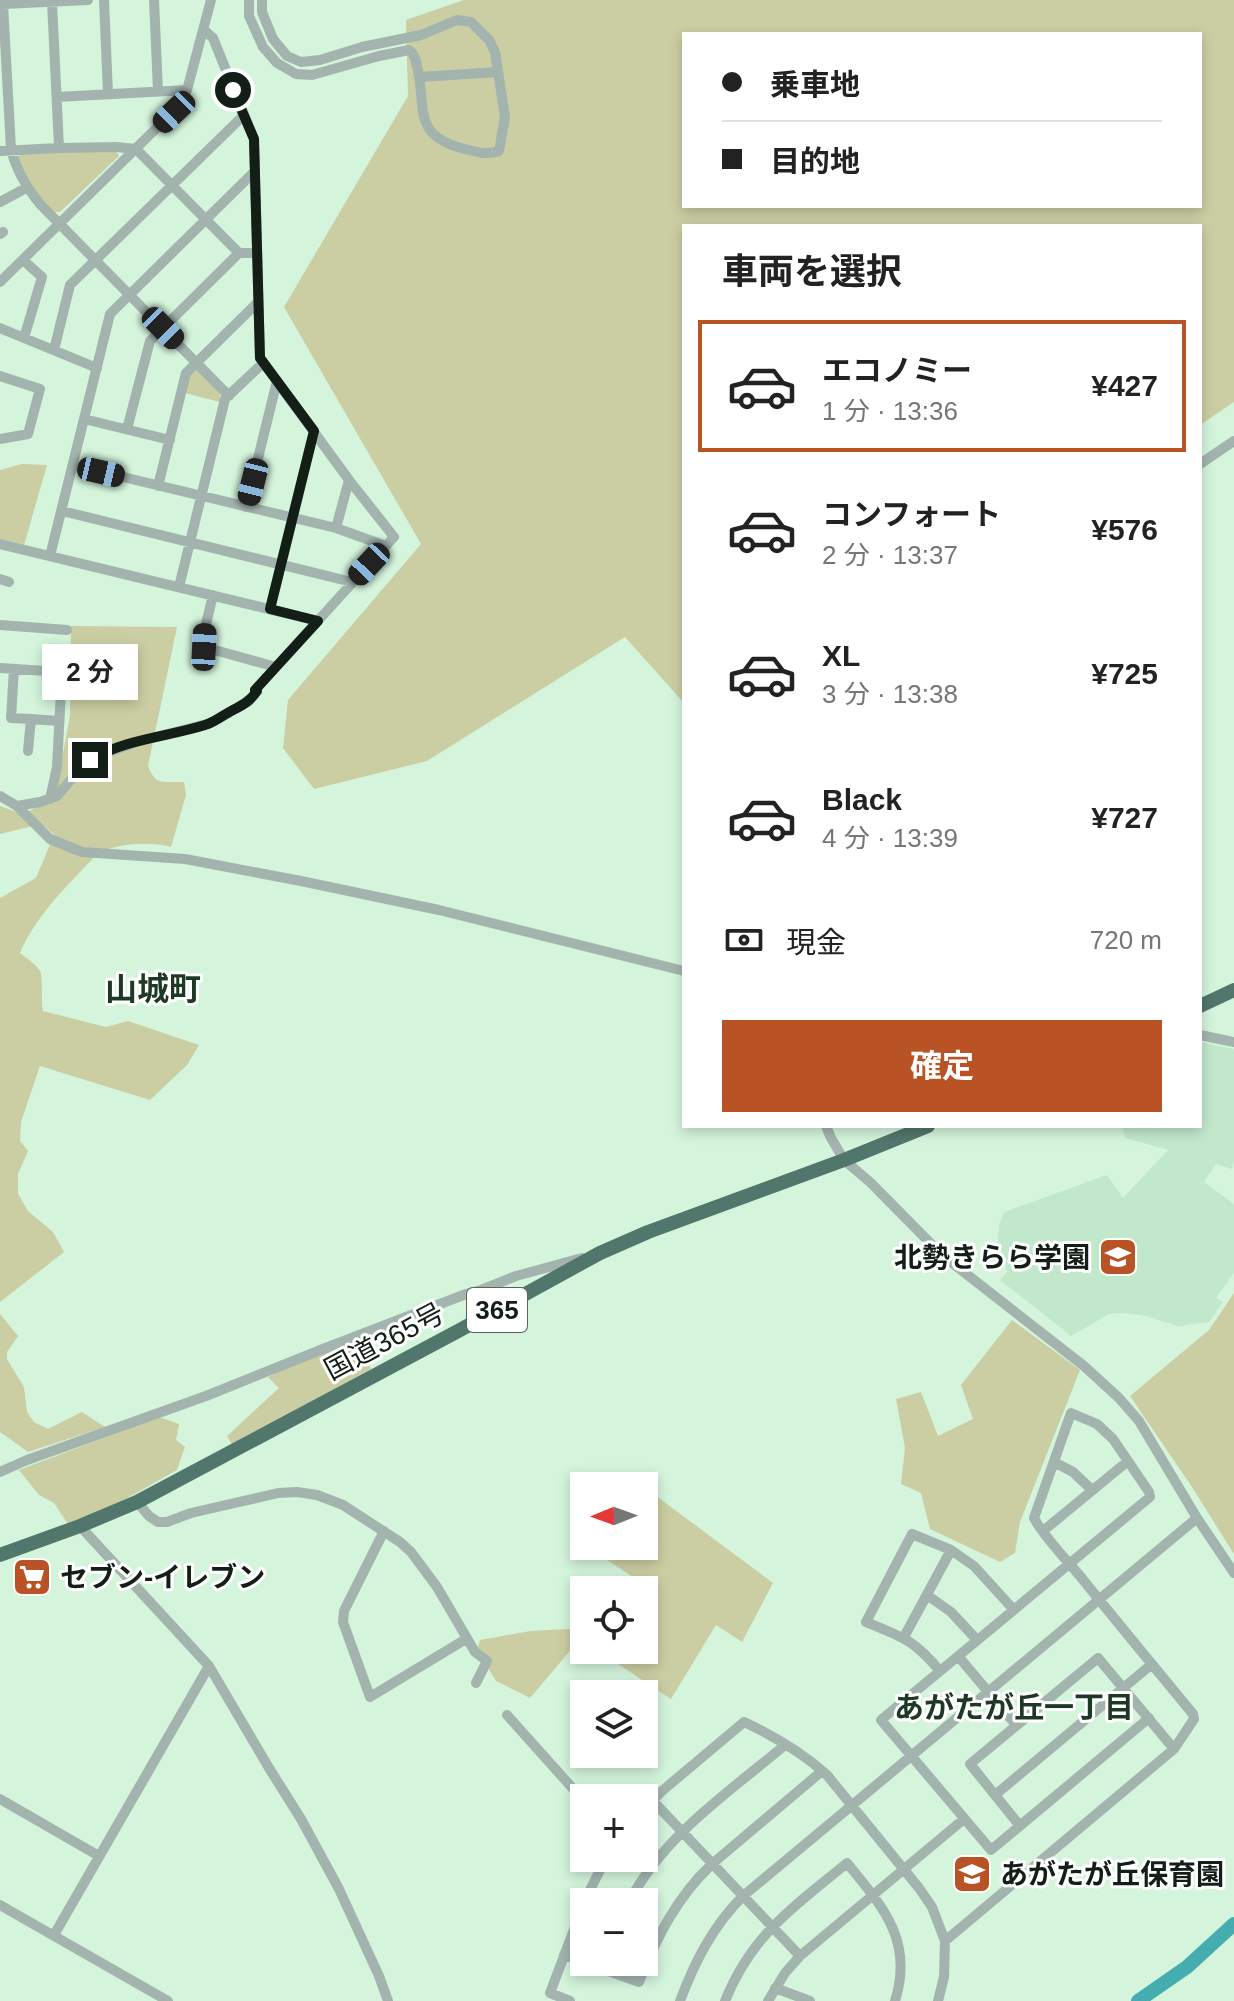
<!DOCTYPE html>
<html lang="ja">
<meta charset="utf-8">
<style>
:root{--surface:#fff;--page:#f2f2f2;--text:#222;--muted:#767676;--line:#e0e0e0;--accent:#b95325}
body{margin:0;font-family:Helvetica,"Noto Sans JP",sans-serif;background:var(--page);color:var(--text);height:100vh;display:flex;flex-direction:column;font-size:30px;white-space:nowrap}
*{box-sizing:border-box;margin:0}
p{font-size:26px;color:var(--muted)}
.icon{flex:none;width:44px;height:44px;fill:none;stroke:currentColor;stroke-width:2;stroke-linecap:round;stroke-linejoin:round}
.map{position:relative;flex:1;overflow:hidden}
.drawer{position:absolute;left:682px;top:224px;width:520px;height:904px;display:flex;flex-direction:column;background:var(--surface);border-radius:0px;box-shadow:0 4px 12px #0003}
.drawer>*{flex:none}
.top-card{position:absolute;left:682px;top:32px;width:520px;height:176px;border-radius:0px;box-shadow:0 4px 12px #0003;display:grid;align-content:center;height:176px;padding:0 40px;background:var(--surface)}
.needle{width:52px;rotate:269deg}
.fabs{position:absolute;left:570px;top:1472px;display:grid;gap:16px}
.fabs a{display:grid;place-items:center;width:88px;height:88px;border-radius:0px;background:var(--surface);box-shadow:0 4px 12px #0003;font-size:40px}
.end{position:absolute;width:36px;height:36px;margin:-18px;border:10px solid #121e16;background:#fff;box-shadow:0 0 0 4px #fff}
.from{border-radius:50%}
.bubble{position:absolute;height:56px;border-radius:0px;background:var(--surface);box-shadow:0 4px 12px #0003;font-size:26px;font-weight:700;line-height:56px;text-align:center}
.car{position:absolute;width:24px;height:48px;margin:-24px -12px;border-radius:10px;box-shadow:0 0 6px 2px #0007;background:linear-gradient(#222 24%,#8ab4d8 0 40%,#222 0 76%,#8ab4d8 0 86%,#222 0)}
.top-card b{display:flex;align-items:center;gap:28px;height:76px;font-size:30px}
.top-card b+b{border-top:2px solid var(--line)}
.top-card i{width:20px;height:20px;background:var(--text)}
ul{padding:0;list-style:none}
li{display:flex;align-items:center;gap:24px;height:132px;margin:0 16px 12px;padding:0 24px;border:4px solid transparent;border-radius:0px}
li div{flex:1}
li b{display:block;font-size:30px}
li em{font-style:normal;font-weight:700}
li.selected{border-color:var(--accent)}
li>.icon{width:72px;height:72px;stroke-width:1.5}
h2{padding:0 40px;font-size:36px;line-height:96px}
.pay{display:flex;align-items:center;gap:20px;height:88px;padding:0 40px;font-size:30px}
.pay p{margin-inline-start:auto}
.primary-button{display:flex;gap:16px;margin-top:auto;padding:16px 40px}
.primary-button a{flex:1;height:92px;border-radius:0px;background:var(--accent);color:#fff;font-size:32px;font-weight:700;line-height:92px;text-align:center}
.map>svg:first-child{display:block}
.built{fill:#c2e8cc}
.green{fill:#cbcda2;fill-rule:evenodd}
.lines{fill:none;stroke-linecap:round;stroke-linejoin:round}
.river{stroke:#45acaf;stroke-width:14}
.minor{stroke:#a3b4af;stroke-width:10}
.highway{stroke:#51766c;stroke-width:14}
.route{stroke:#121e16;stroke-width:10}
.labels{text-anchor:middle;stroke-width:6;stroke-linejoin:round;paint-order:stroke}
.shield{fill:#fff;stroke:#59625c;stroke-width:2}
.shield-label{font-size:26px;font-weight:bold;fill:#121e16}
.poi-label{font-size:28px;font-weight:bold;fill:#121e16;stroke:#fff;text-anchor:start}
.street-label{font-size:28px;fill:#121e16;stroke:#fff}
.neighbourhood-label{font-size:30px;font-weight:bold;fill:#1e3826;stroke:#fff}
.quarter-label{font-size:32px;font-weight:bold;fill:#1e3826;stroke:#fff}
</style>
<div class="map">
<svg width="1234" height="2001" viewBox="0 0 1234 2001">
<rect width="100%" height="100%" fill="#d4f4dc"/>
<path class="built" d="M1200,1042L1234,1049V1161L1232,1169L1216,1164L1204,1182L1234,1204V1273L1216,1298L1223,1302L1209,1322L1178,1326L1146,1316L1126,1313L1109,1314L1071,1336L1000,1280L1007,1272L998,1241L999,1225L1004,1212L1107,1175L1123,1198L1168,1150L1126,1138L1121,1126H1200Z"/>
<path class="green" d="M464,0H1234V402L1200,425V226H684V703L625,637L427,761L314,789L283,748L288,700L421,544L284,307L408,96L406,20ZM684,34H1200V206H684Z
M116,151L119,156L60,212H55C37,196 28,179 17,157L23,152Z
M198,369C207,378 224,388 220,402L185,393L189,374Z
M22,464L47,465L24,545L0,539V470Z
M71,626L177,627L148,766C156,787 163,781 184,782L186,795L171,847C149,841 115,843 96,855C68,885 36,915 20,953C26,958 36,964 40,971C43,977 41,1001 43,1011L106,1027L128,1021L199,1045L187,1065L150,1100L40,1066L21,1122L20,1141L28,1151L18,1174V1194L28,1211L53,1232L64,1252L0,1302V898L36,878L54,835L45,826H33L0,834V806L24,815L56,793L70,715Z
M1234,1293V1554L1192,1487L1130,1396L1209,1330Z
M0,1314L18,1336L7,1352V1359L24,1387L27,1412L34,1422L48,1429L82,1412L105,1427L28,1452L0,1432Z
M1012,1320L1080,1370L1020,1522L1015,1553L1000,1562L930,1529L921,1493L901,1484L905,1448L896,1399L921,1392L938,1436L973,1419L961,1385Z
M348,1344L362,1350L371,1369L232,1445L227,1436L279,1388L268,1377L309,1357Z
M159,1417L179,1424L176,1440L185,1447L177,1470L122,1501L68,1524L54,1503L39,1495L19,1470Z
M644,1487L773,1583L742,1642L716,1625L671,1699L597,1650H644V1607L654,1591L592,1550L595,1546H644Z
M584,1624V1641L580,1639L530,1698L496,1681L477,1650L480,1640L531,1631L569,1629Z"/>
<g class="lines">
<path class="river" d="M1138,2001L1187,1967L1234,1924"/>
<path class="minor" d="M104,0L108,94
M154,0L158,91
M249,0V16L263,47L277,63L296,74L312,75L379,56L409,50C415,55 415,58 417,66C427,106 411,134 461,148C474,151 486,156 499,151L505,117L495,52L489,40L471,22L457,20L421,35L362,47L320,60L301,62L287,56L273,39L262,12V0
M52,2L59,148
M3,4L11,149C16,170 27,188 40,204L229,396
M0,8L3,4L88,0
M420,77L498,72
M57,97L187,90
M0,151L59,148L116,147L136,149L239,253
M0,202L28,187
M0,234L3,232
M23,260L42,277L24,338
M0,282L179,106L187,90L211,0
M0,328L97,368
M54,350L70,285L244,115
M0,376L40,389L28,434L0,439
M84,419L170,440
M127,429L150,341L239,253H256
M1200,464L1234,441
M73,465L336,528L386,546
M158,486L186,373L258,302
M246,507L277,381
M62,511L352,582
M336,528L349,480
M0,544L318,621
M50,556L110,314L254,172
M0,579L9,582
M179,587L225,399L263,363
M213,595L206,624L204,647L276,667
M270,609L314,431
M0,625L67,630
M0,668L62,672L57,767L50,799
M14,669L11,718L31,719L28,751
M31,719L59,721
M0,796L17,806L40,802L57,796L81,768L95,757L136,742L211,723L249,701L257,691L255,690L394,537L349,480L260,358L254,139L213,38L204,30
M17,806L50,839L82,852L185,859L301,881L439,910L684,971
M1200,1035L1234,1042
M826,1126L831,1138L844,1160L871,1183L942,1255L1084,1366L1119,1398L1139,1421L1197,1518L1234,1573
M1054,1462L1073,1472L1092,1490
M0,1472L27,1460L206,1396L323,1349L466,1294L481,1290L516,1276L582,1258
M137,1502L149,1516L158,1522H167L191,1513L278,1493L297,1492L317,1495L343,1505L400,1542L411,1552L437,1587L475,1652L487,1661L476,1683
M80,1526L209,1666L269,1768L301,1819L339,1889L379,1976L388,2001
M384,1531L344,1611L343,1622L370,1697L466,1639
M1043,1531L1128,1461
M927,1595L951,1612L977,1640
M904,1637L951,1550
M958,1656L1016,1725
M940,1671C914,1640 903,1637 866,1622L912,1534L951,1550L974,1566L1014,1610
M507,1715L584,1801
M995,1795L1152,1664
M0,1799L99,1856
M652,1800L800,1956
M644,1809L662,1791L744,1722C772,1735 804,1754 827,1775L919,1888L932,1907L945,1941L944,1977L938,2001
M1020,1826L970,1764L1098,1658L1174,1749
M584,1902L606,1858
M629,1902C664,1835 728,1793 785,1745
M0,1905L168,2001
M54,1935L209,1666
M945,1941L1174,1749L1194,1719L1193,1714C1155,1668 1117,1622 1080,1576C1065,1558 1044,1537 1034,1518L1071,1413L1097,1424L1113,1439L1149,1492L1150,1497L881,1720L991,1850L1149,1718
M564,1955L639,1982C656,1938 677,1897 712,1864L822,1771
M775,1988L810,2001
M570,2001L550,1993L584,1903
M680,2001C695,1961 713,1926 743,1896L1197,1518
M725,2001C752,1934 794,1907 847,1863C883,1907 914,1941 895,2001
M768,2001L785,1973L800,1956L964,1819"/>
<path class="highway" d="M1200,1006L1234,990
M0,1555L80,1526L137,1502L460,1330L600,1253L648,1232L844,1160L928,1126"/>
</g>
<g class="lines">
<path class="route" d="M90,760C125,739 167,737 205,725C215,722 223,715 233,710C243,705 250,701 257,691L255,690L318,621L270,609L314,431L260,358L254,139L233,90"/>
</g>
<defs>
<g id="school-square" transform="scale(2)"><rect x="-9" y="-9" width="18" height="18" rx="4" fill="#b95325" stroke="#fff"/><path d="M0-5L7-2L0 1L-7-2ZM-4 1L0 2.5L4 1V4Q0 6-4 4Z" fill="#fff"/></g>
<g id="supermarket-square" transform="scale(2)"><rect x="-9" y="-9" width="18" height="18" rx="4" fill="#b95325" stroke="#fff"/><path d="M-6-5.5h2.5l.6 2H6L4.5 2H-2.5L-4.4-4H-6ZM-1.5 3.2a1.3 1.3 0 1 0 .1 0ZM3 3.2a1.3 1.3 0 1 0 .1 0Z" fill="#fff"/></g>
</defs>
<g fill-rule="evenodd">
<use href="#school-square" x="1118" y="1257"/>
<use href="#supermarket-square" x="32" y="1577"/>
<use href="#school-square" x="972" y="1874"/>
</g>
<g class="labels">
<rect class="shield" x="467" y="1288" width="60" height="44" rx="6"/>
<g class="shield-label">
<text x="497" y="1319">365</text>
</g>
<g class="poi-label">
<text x="1090" y="1267" text-anchor="end">北勢きらら学園</text>
<text x="60" y="1587">セブン-イレブン</text>
<text x="1000" y="1884">あがたが丘保育園</text>
</g>
<g class="street-label">
<text transform="translate(384 1341) rotate(-28)" y="10">国道365号</text>
</g>
<g class="neighbourhood-label">
<text x="1014" y="1718">あがたが丘一丁目</text>
</g>
<g class="quarter-label">
<text x="153" y="1000">山城町</text>
</g>
</g>
</svg>
<div class="fabs">
<a><svg class="needle" viewBox="-14 -14 28 28"><path d="M0-13l5 13h-10z" fill="#e53935"/><path d="M0 13l5-13h-10z" fill="#767676"/></svg></a>
<a><svg class="icon" aria-label="locate" viewBox="0 0 24 24"><circle cx="12" cy="12" r="6"/><path d="M12 2v4M12 18v4M2 12h4M18 12h4"/></svg></a>
<a><svg class="icon" aria-label="layers" viewBox="0 0 24 24"><path d="M12 4l9 5-9 5-9-5zM3 14l9 5 9-5"/></svg></a>
<a>+</a>
<a>−</a>
</div>
<i class="end from" style="left:233px;top:90px"></i>
<i class="end" style="left:90px;top:760px"></i>
<div class="bubble" style="left:42px;top:644px;width:96px">2 分</div>
<i class="car" style="left:174px;top:112px;rotate:226deg"></i>
<i class="car" style="left:163px;top:328px;rotate:135deg"></i>
<i class="car" style="left:101px;top:472px;rotate:103deg"></i>
<i class="car" style="left:253px;top:482px;rotate:194deg"></i>
<i class="car" style="left:369px;top:564px;rotate:223deg"></i>
<i class="car" style="left:204px;top:647px;rotate:3deg"></i>
<div class="top-card">
<b><i class="from"></i>乗車地</b>
<b><i></i>目的地</b>
</div>
<section class="drawer">
<h2>車両を選択</h2>
<ul>
<li class="selected"><svg class="icon" aria-label="car" viewBox="0 0 24 24"><path d="M5 17H2v-5l4-1 3-4h7l3 4 3 1v5h-3M9 17h6M6 11h13"/><circle cx="7" cy="17" r="2"/><circle cx="17" cy="17" r="2"/></svg><div><b>エコノミー</b><p>1 分 · 13:36</p></div><em>¥427</em></li>
<li><svg class="icon" aria-label="car" viewBox="0 0 24 24"><path d="M5 17H2v-5l4-1 3-4h7l3 4 3 1v5h-3M9 17h6M6 11h13"/><circle cx="7" cy="17" r="2"/><circle cx="17" cy="17" r="2"/></svg><div><b>コンフォート</b><p>2 分 · 13:37</p></div><em>¥576</em></li>
<li><svg class="icon" aria-label="car" viewBox="0 0 24 24"><path d="M5 17H2v-5l4-1 3-4h7l3 4 3 1v5h-3M9 17h6M6 11h13"/><circle cx="7" cy="17" r="2"/><circle cx="17" cy="17" r="2"/></svg><div><b>XL</b><p>3 分 · 13:38</p></div><em>¥725</em></li>
<li><svg class="icon" aria-label="car" viewBox="0 0 24 24"><path d="M5 17H2v-5l4-1 3-4h7l3 4 3 1v5h-3M9 17h6M6 11h13"/><circle cx="7" cy="17" r="2"/><circle cx="17" cy="17" r="2"/></svg><div><b>Black</b><p>4 分 · 13:39</p></div><em>¥727</em></li>
</ul>
<div class="pay"><svg class="icon" aria-label="cash" viewBox="0 0 24 24"><path d="M3 7h18v10H3z"/><circle cx="12" cy="12" r="2"/></svg>現金<p>720 m</p></div>
<div class="primary-button"><a>確定</a></div>
</section>
</div>
